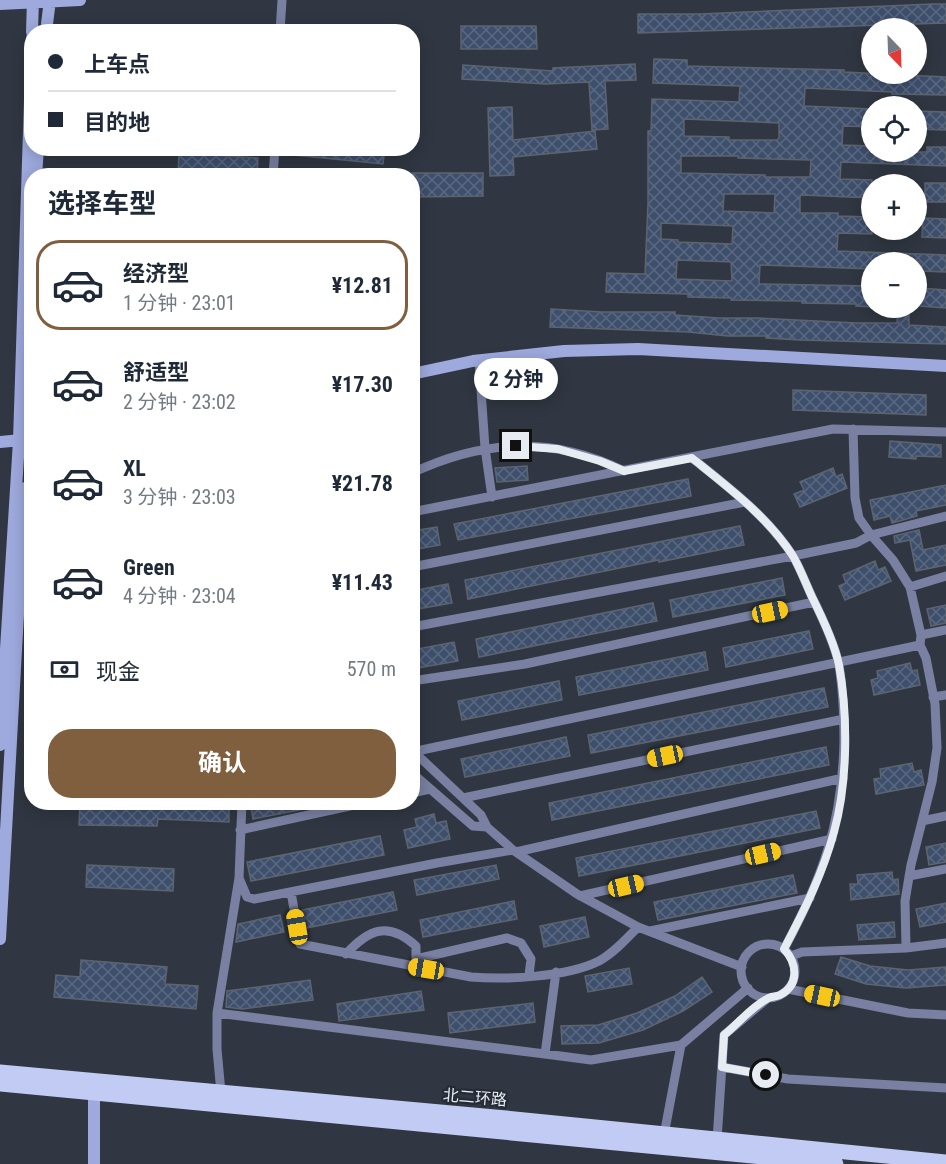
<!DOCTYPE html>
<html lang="zh">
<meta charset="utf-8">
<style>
:root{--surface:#fff;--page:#f6f6f7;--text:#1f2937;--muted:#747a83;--line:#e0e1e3;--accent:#805f3e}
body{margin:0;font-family:"Roboto Condensed","Noto Sans SC",sans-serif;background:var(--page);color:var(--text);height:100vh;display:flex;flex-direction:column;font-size:22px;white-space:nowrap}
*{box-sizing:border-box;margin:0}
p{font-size:20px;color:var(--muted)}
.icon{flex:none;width:33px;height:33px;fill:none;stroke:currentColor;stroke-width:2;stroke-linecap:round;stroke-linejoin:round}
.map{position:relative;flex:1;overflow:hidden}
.panel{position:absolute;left:24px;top:168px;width:396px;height:642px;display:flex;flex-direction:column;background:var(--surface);border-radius:24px;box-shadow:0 3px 15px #0003}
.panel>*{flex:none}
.hud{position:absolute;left:24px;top:24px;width:396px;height:132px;border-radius:24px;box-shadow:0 3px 15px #0003;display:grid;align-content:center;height:132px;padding:0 24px;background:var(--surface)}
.needle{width:39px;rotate:157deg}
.fabs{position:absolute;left:861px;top:18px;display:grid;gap:12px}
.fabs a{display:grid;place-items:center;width:66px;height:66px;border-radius:50%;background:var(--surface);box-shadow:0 3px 15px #0003;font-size:30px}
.end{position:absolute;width:27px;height:27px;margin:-14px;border:8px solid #e7ebf2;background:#111;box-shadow:0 0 0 3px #111}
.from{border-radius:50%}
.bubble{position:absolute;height:42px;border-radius:21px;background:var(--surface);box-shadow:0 3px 15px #0003;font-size:20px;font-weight:700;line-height:42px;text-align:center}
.car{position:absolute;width:18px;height:36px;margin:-18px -9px;border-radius:8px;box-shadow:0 0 4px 2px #0007;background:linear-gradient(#f5c518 24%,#345 0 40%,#f5c518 0 76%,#345 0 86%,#f5c518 0)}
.hud b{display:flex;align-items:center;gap:21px;height:57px;font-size:22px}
.hud b+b{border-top:2px solid var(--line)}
.hud i{width:15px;height:15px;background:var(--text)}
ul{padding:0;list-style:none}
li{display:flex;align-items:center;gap:18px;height:90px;margin:0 12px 9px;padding:0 12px;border:3px solid transparent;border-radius:24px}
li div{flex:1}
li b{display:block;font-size:22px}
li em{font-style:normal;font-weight:700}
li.on{border-color:var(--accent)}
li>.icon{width:54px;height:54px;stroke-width:1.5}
h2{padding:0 24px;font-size:27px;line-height:72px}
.pay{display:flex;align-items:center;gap:15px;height:66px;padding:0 24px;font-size:22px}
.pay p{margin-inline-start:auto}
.cta{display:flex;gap:12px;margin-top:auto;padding:12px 24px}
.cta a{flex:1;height:69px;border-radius:24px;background:var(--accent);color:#fff;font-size:24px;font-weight:700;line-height:69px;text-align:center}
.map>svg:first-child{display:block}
.building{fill:url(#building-cross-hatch);stroke:#5c6470;stroke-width:1.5;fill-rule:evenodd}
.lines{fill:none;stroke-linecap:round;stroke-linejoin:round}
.street{stroke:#7980a1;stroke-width:9}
.secondary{stroke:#9ea9dd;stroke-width:12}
.primary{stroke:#c2cbf4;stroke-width:15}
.route{stroke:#e7ebf2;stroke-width:8}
.labels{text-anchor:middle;stroke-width:4.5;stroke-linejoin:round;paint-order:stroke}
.street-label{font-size:16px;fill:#e7ebf2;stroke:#262c37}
</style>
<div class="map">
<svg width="946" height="1164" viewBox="0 0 946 1164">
<defs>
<pattern id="building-cross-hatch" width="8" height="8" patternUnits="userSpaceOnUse" patternTransform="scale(1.5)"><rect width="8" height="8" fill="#3e4f6c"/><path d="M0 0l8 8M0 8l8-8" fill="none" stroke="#5a6881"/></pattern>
</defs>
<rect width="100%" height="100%" fill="#303742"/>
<path class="building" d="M933,4H946V23L638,33V14H699Z
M461,26H536L537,49H461Z
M654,59L687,60V66L844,70V72L946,77V95L892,94V92L805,88L804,106L872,109V127L843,126L842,145L872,146V152H927V147H946V166L841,162L840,179L872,180V198L802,195L800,196V213H838V216L872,217V234L838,233L837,251L946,255V272L920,271V262H872V269L760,265L759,284L872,286V307L856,306V304L802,303V301L731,300V298L688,297V294L606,292L607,273L645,274L648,203V131H651L652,99L739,102L740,86L653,83ZM684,119L779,123V138L777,140H729V137L684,136ZM681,156H738V158L811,160L810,177H765V175L681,173ZM724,194H775L774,213L723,211ZM661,223L733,226L732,244L678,242V240L661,239ZM677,260L731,262L732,281L676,279Z
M635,64L636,80L605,81L608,129L592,130L589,82L546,84L462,79L463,65L553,71V68Z
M512,107L513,140L595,131L597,149L513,157L514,175L490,176L488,108Z
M916,111L946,112V130L916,129Z
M295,148H385L383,164L294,155Z
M179,153L258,158L257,176L178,174Z
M412,173H483V196L412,197Z
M925,183H946V202H925Z
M923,218L946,219V238L922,237Z
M920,288L946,290V308L919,306Z
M898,308H909V325L946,327V344L800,340L766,338V336H728L688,332L550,327L551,309L602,312H675V315L719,318H758L856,323H897Z
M793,390L926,395V415L793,410Z
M890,441L941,445V457L916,456V459L889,457Z
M527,466L528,480L497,482L495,468Z
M833,468L836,477L842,474L847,488L800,507L794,494L804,490L800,482Z
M688,479L691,496L458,540L454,524Z
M946,485V505L916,511L917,516L892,523L890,516L874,520L870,500Z
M740,526L744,545L659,562V560L468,599L465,580Z
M437,527L440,545L412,550V531Z
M919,530L923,550L946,545V565L916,571L910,540L895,543L894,536Z
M875,561L878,570L885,567L891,581L845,600L839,586L846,583L843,575Z
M782,578L785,595L673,617L670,600Z
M448,584L452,603L412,610V591Z
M653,603L657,621L479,657L476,639Z
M946,605V623L931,626L927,609Z
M809,631L813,649L726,667L723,648Z
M454,642L458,661L412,669V650Z
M705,652L708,670L579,695L576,677Z
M910,663L912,671L917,670L920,685L874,695L871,680L878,678L877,671Z
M559,681L562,700L462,720L458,701Z
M824,688L828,707L591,753L588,735Z
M566,737L570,756L465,777L461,759Z
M826,747L829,765L552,820L549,803Z
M912,763L914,772L921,770L924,785L876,794L874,779L881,778L880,769Z
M172,802H229V822L158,819L157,826L79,825L80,805L171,806Z
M250,802H314L315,807L253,819Z
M816,811L820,828L579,876L576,858Z
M434,814L436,823L446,821L450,839L408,848L404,830L417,827L415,819Z
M380,836L384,855L251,881L247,862Z
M946,843V862L929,865L926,847Z
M87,865L174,869L173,891L86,887Z
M496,865L499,879L417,895L414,880Z
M892,872L893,880L898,879L899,894L851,900L850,884H858L857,875Z
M793,875L797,893L658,920L654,902Z
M393,892L397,910L306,928L302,910Z
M514,901L517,919L423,937L420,920Z
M946,903V922L920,927L916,909Z
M280,915L284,932L236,942L238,924Z
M585,917L589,937L544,947L540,926Z
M894,922L895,937L859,940L857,925Z
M841,957L870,966L908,970L946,967V985L906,988L866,984L835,974Z
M81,960L167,967L165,984L198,986L196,1009L54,997L56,975L80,977Z
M629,968L632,984L588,992L585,976Z
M702,977L712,992L683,1011L643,1030L599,1043L562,1044L561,1026L598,1025L637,1013L675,996Z
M310,980L313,1000L242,1009L226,1007L227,991Z
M421,991L424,1010L339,1021L337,1004Z
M533,1003L535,1022L450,1033L448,1013Z"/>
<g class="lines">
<path class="street" d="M280,32L282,0
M273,176L275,148
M479,361L485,448L492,497
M853,429L855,498L859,518L871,535L893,560L910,587L921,635L920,645L926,658L935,704L937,748L932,782L911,865L905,901L906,948
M692,458C728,487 767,516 793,556C800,568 806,584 812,597C821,615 835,646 839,665C843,690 844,716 844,742C842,824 823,877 784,949
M412,473C484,439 552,436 624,471
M412,512L833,429L946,432
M412,567L745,502
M910,587L946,576
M412,627L793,556L856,543L871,535L946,516
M921,635L946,630
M412,681L525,664L814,602
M933,697L946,695
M412,750L481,815L487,827L513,850L577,894L638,927L742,967
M412,752L920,645
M412,773L473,826L487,827
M412,793L430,789
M463,798L844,719
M242,802L239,878L247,897L254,899L437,863L513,850
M922,821L946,816
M240,830L368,802
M516,852L843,778
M909,876L946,869
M239,878L217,1013L545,1054
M291,892L300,944L471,977C506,980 567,977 599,961C614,953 626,939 638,927
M580,896L832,839
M650,931L810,898
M741 971a27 27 0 1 1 54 0a27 27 0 1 1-54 0Z
M346,954C369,929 388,921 416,946V959L507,938L521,943L531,959L529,975
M791,956L802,952L906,948L946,943
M556,972L545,1054L591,1060L681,1045
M788,989L908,1013L946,1015
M217,1013V1049L221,1093
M722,1067L788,1079L946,1088
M664,1135L681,1045L748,988
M717,1140L724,1035L768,998"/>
<path class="secondary" d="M0,4L80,0
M32,32L33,0
M46,32L50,0
M36,176L38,148
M412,374L473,361L564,351L638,349L946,366
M28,414L30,350
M0,442L32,439
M0,745L19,441L32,38
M0,939L25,488
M94,1093V1164"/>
<path class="primary" d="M0,1072L506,1118L946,1162
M0,1084L836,1164"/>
</g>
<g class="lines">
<path class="route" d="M516,446L558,449L600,461L624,471L692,458C728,487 767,516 793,556C800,568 806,584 812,597C821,615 835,645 839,665C848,715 848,782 834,832C823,873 804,911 784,949C797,963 800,985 780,995C776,997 770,996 767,999C751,1007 738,1024 724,1035L722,1067L766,1075"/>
</g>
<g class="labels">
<g class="street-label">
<text transform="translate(475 1097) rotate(5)" y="6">北二环路</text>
</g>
</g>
</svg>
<div class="fabs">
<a><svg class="needle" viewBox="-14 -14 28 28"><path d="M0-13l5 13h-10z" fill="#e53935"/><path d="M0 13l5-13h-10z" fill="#747a83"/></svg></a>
<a><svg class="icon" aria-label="locate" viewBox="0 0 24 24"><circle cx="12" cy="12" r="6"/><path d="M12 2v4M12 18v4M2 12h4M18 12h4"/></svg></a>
<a>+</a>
<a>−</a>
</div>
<i class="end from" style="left:766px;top:1075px"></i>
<i class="end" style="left:516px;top:446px"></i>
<div class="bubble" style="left:474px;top:358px;width:84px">2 分钟</div>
<i class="car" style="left:770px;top:612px;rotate:78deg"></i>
<i class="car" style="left:665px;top:756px;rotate:258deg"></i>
<i class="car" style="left:763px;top:854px;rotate:77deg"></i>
<i class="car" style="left:626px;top:886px;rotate:77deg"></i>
<i class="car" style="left:297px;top:927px;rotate:350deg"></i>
<i class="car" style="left:426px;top:969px;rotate:280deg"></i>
<i class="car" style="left:822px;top:996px;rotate:282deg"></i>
<div class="hud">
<b><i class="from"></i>上车点</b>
<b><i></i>目的地</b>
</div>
<section class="panel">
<h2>选择车型</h2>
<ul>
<li class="on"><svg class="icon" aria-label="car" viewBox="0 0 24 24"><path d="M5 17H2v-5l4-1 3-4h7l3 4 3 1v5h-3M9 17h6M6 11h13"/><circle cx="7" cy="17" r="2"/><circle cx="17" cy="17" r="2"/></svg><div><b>经济型</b><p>1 分钟 · 23:01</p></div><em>¥12.81</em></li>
<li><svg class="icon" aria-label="car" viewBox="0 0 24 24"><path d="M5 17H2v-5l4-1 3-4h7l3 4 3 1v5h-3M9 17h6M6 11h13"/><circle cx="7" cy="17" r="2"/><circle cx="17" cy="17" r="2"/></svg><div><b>舒适型</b><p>2 分钟 · 23:02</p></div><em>¥17.30</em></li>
<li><svg class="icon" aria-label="car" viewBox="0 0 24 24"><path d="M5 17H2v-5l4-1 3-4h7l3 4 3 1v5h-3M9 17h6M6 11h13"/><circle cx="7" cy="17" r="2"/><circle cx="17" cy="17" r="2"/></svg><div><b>XL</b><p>3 分钟 · 23:03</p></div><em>¥21.78</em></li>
<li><svg class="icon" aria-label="car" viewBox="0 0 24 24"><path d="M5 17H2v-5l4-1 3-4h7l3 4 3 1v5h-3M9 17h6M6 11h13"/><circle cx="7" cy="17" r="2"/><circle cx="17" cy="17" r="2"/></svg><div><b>Green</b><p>4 分钟 · 23:04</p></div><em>¥11.43</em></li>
</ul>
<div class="pay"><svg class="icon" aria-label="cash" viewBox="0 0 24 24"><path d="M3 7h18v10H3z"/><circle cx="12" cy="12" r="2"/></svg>现金<p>570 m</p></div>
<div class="cta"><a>确认</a></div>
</section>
</div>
